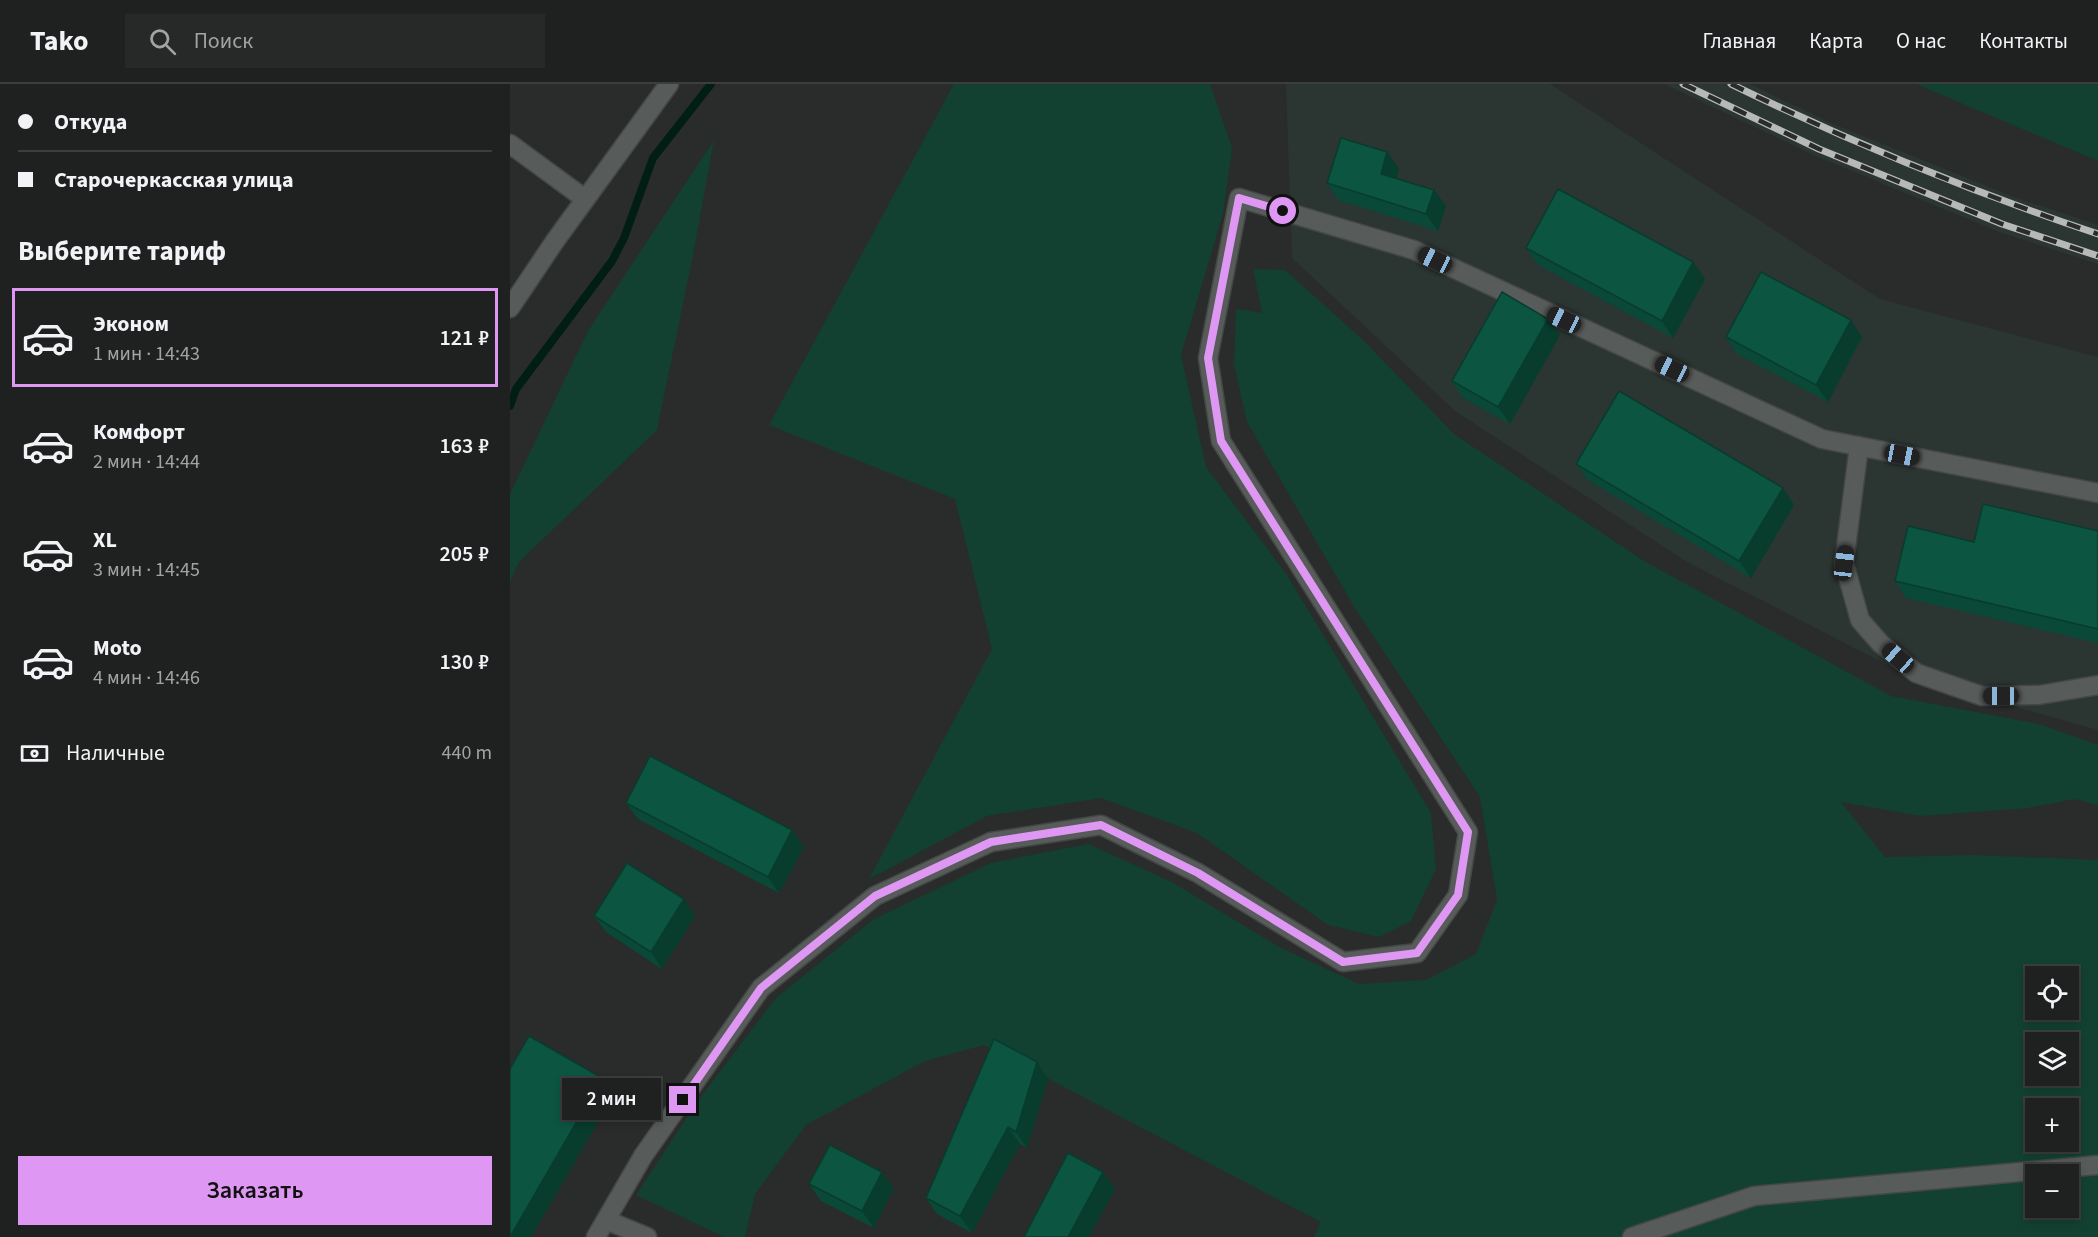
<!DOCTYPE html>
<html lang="ru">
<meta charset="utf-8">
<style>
:root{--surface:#1f2120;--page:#272929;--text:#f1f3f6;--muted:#a1a3a5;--line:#3c3e3e;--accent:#de98f3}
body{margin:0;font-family:"Source Sans 3",sans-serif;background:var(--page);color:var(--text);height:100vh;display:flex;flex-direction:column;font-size:22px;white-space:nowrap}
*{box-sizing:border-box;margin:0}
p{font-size:20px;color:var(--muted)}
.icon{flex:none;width:33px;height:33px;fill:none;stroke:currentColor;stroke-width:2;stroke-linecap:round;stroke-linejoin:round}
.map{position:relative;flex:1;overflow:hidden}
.details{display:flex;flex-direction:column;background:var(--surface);width:510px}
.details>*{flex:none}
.hud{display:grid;align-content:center;height:132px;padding:0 18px;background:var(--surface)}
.fabs{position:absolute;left:1515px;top:882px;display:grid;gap:12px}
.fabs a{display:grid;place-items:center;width:54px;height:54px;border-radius:0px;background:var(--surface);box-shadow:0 3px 9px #0003,0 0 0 2px var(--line);font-size:30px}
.end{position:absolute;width:27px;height:27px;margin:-14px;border:8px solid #de98f3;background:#111;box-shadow:0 0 0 3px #111}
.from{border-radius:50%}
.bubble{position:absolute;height:42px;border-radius:0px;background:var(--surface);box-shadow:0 3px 9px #0003,0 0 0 2px var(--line);font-size:20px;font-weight:600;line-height:42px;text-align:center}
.car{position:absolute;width:18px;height:36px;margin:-18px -9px;border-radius:8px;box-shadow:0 0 4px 2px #0007;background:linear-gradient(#222 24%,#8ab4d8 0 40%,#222 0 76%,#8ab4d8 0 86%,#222 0)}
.hud b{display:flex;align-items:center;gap:21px;height:57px;font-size:22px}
.hud b+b{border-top:2px solid var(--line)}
.hud i{width:15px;height:15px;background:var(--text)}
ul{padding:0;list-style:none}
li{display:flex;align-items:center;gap:18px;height:99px;margin:0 12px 9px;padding:0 6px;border:3px solid transparent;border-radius:0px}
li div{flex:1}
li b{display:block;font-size:22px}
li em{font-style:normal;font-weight:600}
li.on{border-color:var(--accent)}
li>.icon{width:54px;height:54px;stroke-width:1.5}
h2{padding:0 18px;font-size:27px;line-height:72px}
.pay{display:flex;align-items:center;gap:15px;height:66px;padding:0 18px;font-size:22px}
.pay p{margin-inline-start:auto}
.primary-button{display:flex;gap:12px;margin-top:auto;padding:12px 18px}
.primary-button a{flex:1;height:69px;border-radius:0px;background:var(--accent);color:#111;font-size:24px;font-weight:600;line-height:69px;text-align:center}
header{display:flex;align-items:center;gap:36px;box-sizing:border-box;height:84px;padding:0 30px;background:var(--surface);border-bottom:2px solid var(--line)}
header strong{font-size:28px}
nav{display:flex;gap:33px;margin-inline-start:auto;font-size:21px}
.search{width:420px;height:54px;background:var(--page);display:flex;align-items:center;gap:15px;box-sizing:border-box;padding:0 21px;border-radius:0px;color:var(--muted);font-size:22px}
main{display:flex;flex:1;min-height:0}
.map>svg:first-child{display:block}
.built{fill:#2b3531}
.green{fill:#124031;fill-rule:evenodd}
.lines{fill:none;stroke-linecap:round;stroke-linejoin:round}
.stream{stroke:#001e14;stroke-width:8}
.minor-casing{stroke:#454746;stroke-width:21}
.minor{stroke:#575b59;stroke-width:18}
.rail-casing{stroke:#b7b9b8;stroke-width:7}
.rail{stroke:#292c2b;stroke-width:4.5;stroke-dasharray:14;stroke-linecap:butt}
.wall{fill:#0a4937}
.shaded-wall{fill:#083c2d}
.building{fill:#0c5540;stroke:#083c2d;stroke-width:1.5}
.route{stroke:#de98f3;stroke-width:8}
</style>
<header>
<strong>Tako</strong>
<div class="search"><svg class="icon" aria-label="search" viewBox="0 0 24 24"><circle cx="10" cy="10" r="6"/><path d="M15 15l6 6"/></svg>Поиск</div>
<nav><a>Главная</a><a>Карта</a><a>О нас</a><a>Контакты</a></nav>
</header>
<main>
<section class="details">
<div class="hud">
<b><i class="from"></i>Откуда</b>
<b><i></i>Старочеркасская улица</b>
</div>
<h2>Выберите тариф</h2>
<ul>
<li class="on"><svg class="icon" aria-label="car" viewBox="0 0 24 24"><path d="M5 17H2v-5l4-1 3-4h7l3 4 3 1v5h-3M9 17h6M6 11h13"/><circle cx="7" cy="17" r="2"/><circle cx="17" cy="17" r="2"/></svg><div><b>Эконом</b><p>1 мин · 14:43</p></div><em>121 ₽</em></li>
<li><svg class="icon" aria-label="car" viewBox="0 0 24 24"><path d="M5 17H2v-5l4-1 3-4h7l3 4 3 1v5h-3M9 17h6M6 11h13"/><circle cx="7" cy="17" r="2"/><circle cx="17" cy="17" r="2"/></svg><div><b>Комфорт</b><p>2 мин · 14:44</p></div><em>163 ₽</em></li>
<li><svg class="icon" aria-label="car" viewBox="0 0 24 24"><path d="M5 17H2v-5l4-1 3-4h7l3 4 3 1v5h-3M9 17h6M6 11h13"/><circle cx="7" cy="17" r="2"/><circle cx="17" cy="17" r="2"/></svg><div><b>XL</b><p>3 мин · 14:45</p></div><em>205 ₽</em></li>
<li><svg class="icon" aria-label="car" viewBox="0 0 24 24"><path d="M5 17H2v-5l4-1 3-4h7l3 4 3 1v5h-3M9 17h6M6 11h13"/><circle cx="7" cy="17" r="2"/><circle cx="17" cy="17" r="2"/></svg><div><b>Moto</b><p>4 мин · 14:46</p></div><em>130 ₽</em></li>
</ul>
<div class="pay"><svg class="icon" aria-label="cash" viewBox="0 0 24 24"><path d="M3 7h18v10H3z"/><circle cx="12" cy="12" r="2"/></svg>Наличные<p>440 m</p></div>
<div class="primary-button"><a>Заказать</a></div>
</section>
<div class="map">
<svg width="1588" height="1153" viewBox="0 0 1588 1153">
<rect width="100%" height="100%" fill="#292c2b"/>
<path class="built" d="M776,0H1040L1370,215L1588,273V646L1403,594L1177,478L945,327L782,174Z
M1154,0H1240L1321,39L1504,113L1588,141V180L1489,148L1306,72Z"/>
<path class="green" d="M444,0H700L722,64L713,130L671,271L696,383L777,491L921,729L926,785L901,837L869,853L818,841L687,749L591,714L477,732L359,795L482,565L445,415L259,341Z
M1406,0H1588V77Z
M204,56L183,171L147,346L9,478L0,497V410L78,247Z
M743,185L775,186L852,255L944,350L1134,477L1381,612L1529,640L1588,661V721L1565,715L1518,724L1411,732L1331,718L1375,773L1464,771L1588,776V1153H804L811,1138L474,961L415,977L296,1041L245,1110L235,1153H214L126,1111L189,1015L266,914L364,835L481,779L578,760L662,798L769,863L849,900L916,896L966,870L987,816L970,713L843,521L737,338L724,280L726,225L752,229ZM1526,892H1558V926H1526ZM1526,958H1558V992H1526ZM1526,1024H1558V1058H1526ZM1526,1090H1558V1124H1526Z"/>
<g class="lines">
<path class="stream" d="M0,322L6,305L102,177L114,154L143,74L201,0"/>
<g class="minor-casing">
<path id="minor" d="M0,60L75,115
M0,224L45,157L159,0
M1349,362L1334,479L1350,536L1370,559L1406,589L1472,612L1529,611L1588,601
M96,1136L137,1153
M86,1153L133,1072L251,904L365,812L481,758L591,741L688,789L833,878L907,869L948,811L958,748L711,357L698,274L729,114L904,166L1312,355L1588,409
M1122,1153L1244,1112L1588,1081"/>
</g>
<use href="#minor" class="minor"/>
<g class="rail-casing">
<path id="rail" d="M1173,0L1309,65L1492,140L1588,172
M1221,0C1340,58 1462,108 1588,150"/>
</g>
<use href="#rail" class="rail"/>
</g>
<path class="wall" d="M889,85L886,94L936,122L928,147L828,116L817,99Z
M1016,164L1183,178L1195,195L1163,254L1028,181Z
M1050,251L1000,340L953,314L942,297Z
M1216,253H1352L1318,318L1227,270Z
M1066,380L1273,404L1284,421L1241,494L1078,396Z
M1588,447V559L1396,514L1385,497L1464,458Z
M116,719L294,763L269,809L128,735Z
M84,832H185L152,885L96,848Z
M538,995L517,1064L510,1060L462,1149L427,1130L416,1114Z
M299,1100L384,1104L364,1144L311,1117Z"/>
<path class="shaded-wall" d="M877,68L889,85L883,106L871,90Z
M924,106L936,122L928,147L916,130Z
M1183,178L1195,195L1163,254L1152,237Z
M1038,235L1050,251L1000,340L988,323Z
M1341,236L1352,253L1318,318L1306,301Z
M1273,404L1284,421L1241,494L1229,477Z
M282,746L294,763L269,809L258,793Z
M174,815L185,832L152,885L141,868Z
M527,978L538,995L517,1064L506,1048Z
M92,994L104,1011L21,1153H0Z
M498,1043L510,1060L462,1149L450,1132Z
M372,1088L384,1104L364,1144L352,1127Z
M593,1088L605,1105L579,1153H558Z"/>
<path class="building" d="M831,54L877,68L871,90L924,106L916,130L817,99Z
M1048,105L1183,178L1152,237L1016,164Z
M1251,188L1341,236L1306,301L1216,253Z
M992,208L1038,235L988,323L942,297Z
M1109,307L1273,404L1229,477L1066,380Z
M1473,420L1588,447V545L1385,497L1398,442L1464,458Z
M140,672L282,746L258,793L116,719Z
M117,779L174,815L141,868L84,832Z
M19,952L92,994L0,1153V985Z
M484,955L527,978L506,1048L498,1043L450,1132L416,1114Z
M320,1061L372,1088L352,1127L299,1100Z
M558,1069L593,1088L558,1153H514Z"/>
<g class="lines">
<path class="route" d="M173,1016L251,904L365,812L481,758L591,741L688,789L833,878L907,869L948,811L958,748L711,357L698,274L729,114L773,127"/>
</g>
</svg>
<div class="fabs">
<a><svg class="icon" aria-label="locate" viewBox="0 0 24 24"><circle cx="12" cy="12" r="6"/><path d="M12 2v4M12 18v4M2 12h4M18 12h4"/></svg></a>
<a><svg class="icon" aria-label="layers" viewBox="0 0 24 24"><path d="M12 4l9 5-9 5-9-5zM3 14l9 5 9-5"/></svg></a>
<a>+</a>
<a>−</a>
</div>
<i class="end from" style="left:773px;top:127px"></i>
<i class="end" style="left:173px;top:1016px"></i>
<div class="bubble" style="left:52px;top:994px;width:99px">2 мин</div>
<i class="car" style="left:925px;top:176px;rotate:295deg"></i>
<i class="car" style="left:1054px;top:236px;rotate:295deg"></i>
<i class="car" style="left:1162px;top:285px;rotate:295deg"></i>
<i class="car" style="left:1392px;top:371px;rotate:101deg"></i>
<i class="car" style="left:1334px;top:479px;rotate:7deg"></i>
<i class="car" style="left:1388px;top:574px;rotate:311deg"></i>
<i class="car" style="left:1491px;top:612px;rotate:270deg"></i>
</div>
</main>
